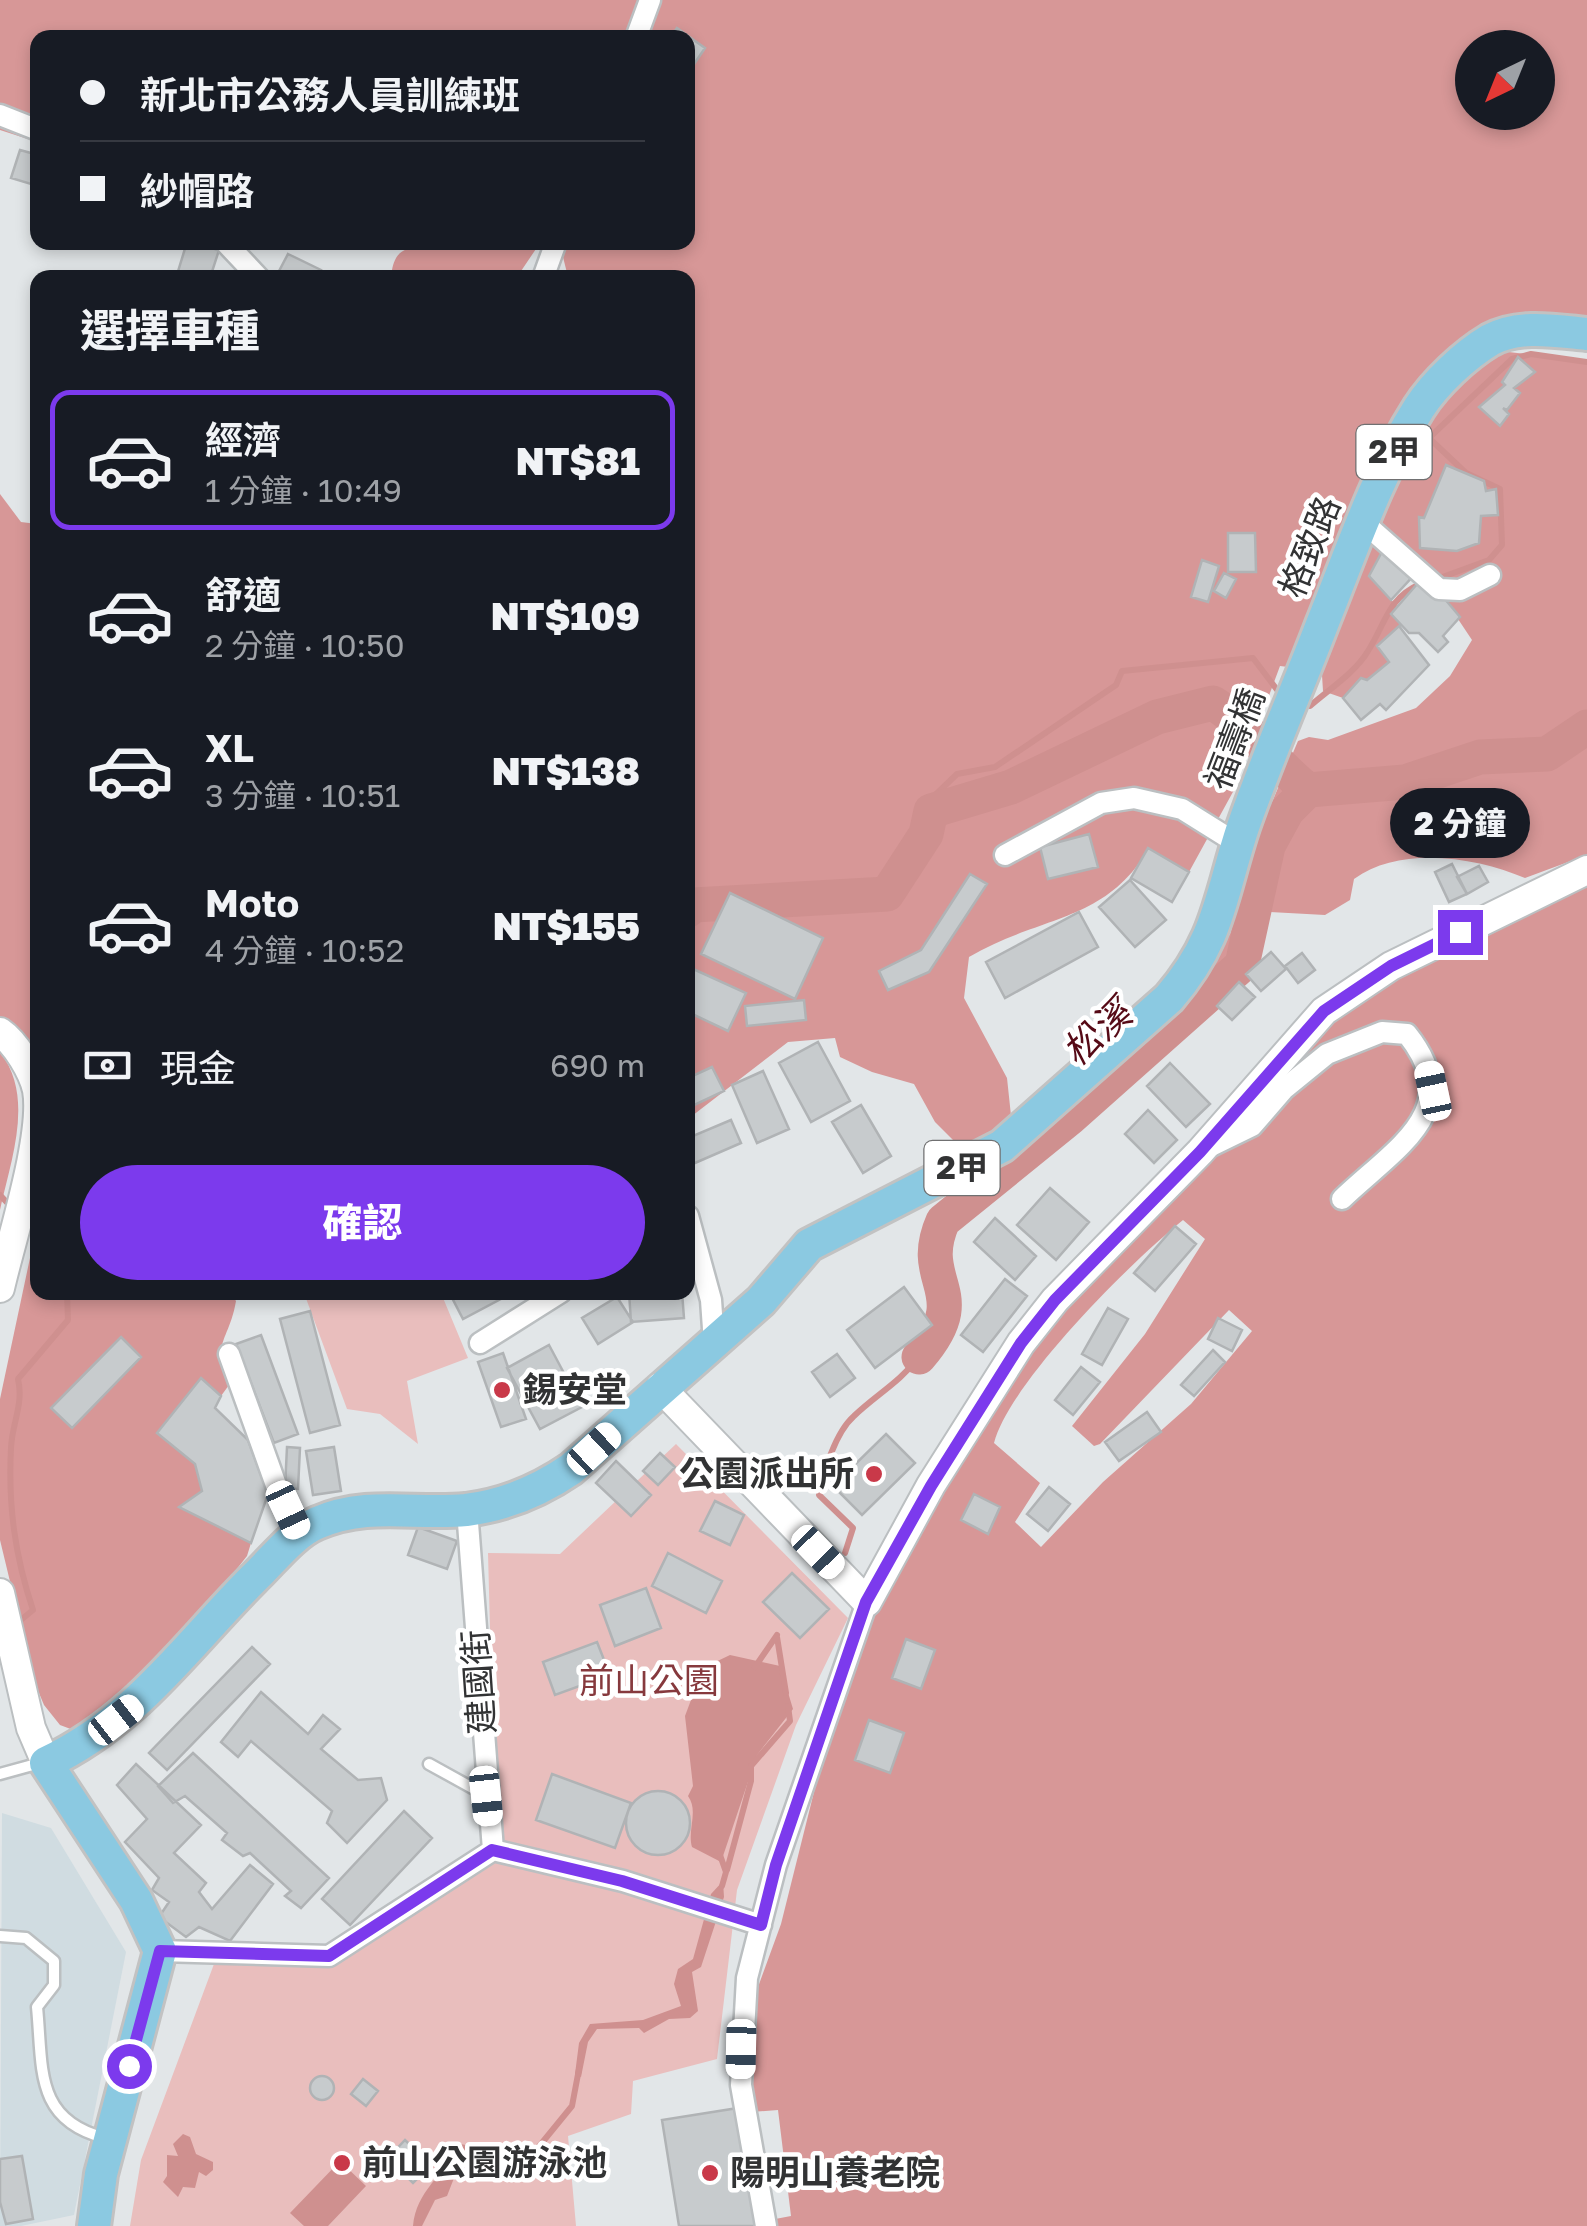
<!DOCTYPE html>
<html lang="zh-TW">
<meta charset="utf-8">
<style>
:root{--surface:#171b24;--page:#242831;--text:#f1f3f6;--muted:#9ea1a6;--line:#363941;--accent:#7c3aed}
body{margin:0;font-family:"Golos Text","Noto Sans TC",sans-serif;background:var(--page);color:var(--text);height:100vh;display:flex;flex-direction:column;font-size:38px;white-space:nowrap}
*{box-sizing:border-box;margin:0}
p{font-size:32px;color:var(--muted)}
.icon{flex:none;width:55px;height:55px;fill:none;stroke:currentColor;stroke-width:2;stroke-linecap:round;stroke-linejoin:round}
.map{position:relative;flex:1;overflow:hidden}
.drawer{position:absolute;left:30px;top:270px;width:665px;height:1030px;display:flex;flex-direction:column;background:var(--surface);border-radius:20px;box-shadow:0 5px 15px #0003}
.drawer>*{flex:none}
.hud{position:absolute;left:30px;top:30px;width:665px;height:220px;border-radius:20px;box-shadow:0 5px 15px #0003;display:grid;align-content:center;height:220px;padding:0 50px;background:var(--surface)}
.needle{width:65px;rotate:223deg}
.tools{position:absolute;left:1455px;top:30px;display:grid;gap:20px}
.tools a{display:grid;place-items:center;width:100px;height:100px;border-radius:50%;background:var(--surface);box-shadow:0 5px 15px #0003;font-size:50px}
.end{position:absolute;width:45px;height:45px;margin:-22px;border:12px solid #7c3aed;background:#fff;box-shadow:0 0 0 5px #fff}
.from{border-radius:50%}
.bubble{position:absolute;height:70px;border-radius:35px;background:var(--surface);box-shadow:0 5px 15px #0003;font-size:32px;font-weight:800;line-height:70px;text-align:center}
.car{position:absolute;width:30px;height:60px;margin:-30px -15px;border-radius:12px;box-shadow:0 0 8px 2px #0007;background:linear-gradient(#fff 24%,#345 0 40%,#fff 0 76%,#345 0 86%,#fff 0)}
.hud b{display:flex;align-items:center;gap:35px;height:95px;font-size:38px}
.hud b+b{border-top:2px solid var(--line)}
.hud i{width:25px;height:25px;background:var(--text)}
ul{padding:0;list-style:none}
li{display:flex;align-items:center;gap:30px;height:140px;margin:0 20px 15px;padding:0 30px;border:5px solid transparent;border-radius:20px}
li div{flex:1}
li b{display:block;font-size:38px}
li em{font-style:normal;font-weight:800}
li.selected{border-color:var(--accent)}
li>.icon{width:90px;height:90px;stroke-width:1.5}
h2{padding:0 50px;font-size:45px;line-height:120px}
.pay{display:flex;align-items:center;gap:25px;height:110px;padding:0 50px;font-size:38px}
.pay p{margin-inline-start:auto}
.button{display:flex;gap:20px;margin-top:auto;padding:20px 50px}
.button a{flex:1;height:115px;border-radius:60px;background:var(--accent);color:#fff;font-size:40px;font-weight:800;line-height:115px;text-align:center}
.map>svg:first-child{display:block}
.built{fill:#d0dce1}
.green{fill:#e9bebd}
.forest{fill:#d79797;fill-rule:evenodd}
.water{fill:#cf908f}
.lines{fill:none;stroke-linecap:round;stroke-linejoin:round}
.stream{stroke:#cf908f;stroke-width:6}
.river{stroke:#cf908f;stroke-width:35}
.building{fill:#c7cbcd;stroke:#b0b3b5;stroke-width:2.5}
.lane-casing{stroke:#bbbfc1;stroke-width:15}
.street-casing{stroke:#bbbfc1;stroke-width:25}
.secondary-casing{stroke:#bbbfc1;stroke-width:32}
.primary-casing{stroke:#c2c2c2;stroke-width:38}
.lane{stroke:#fff;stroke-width:10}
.street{stroke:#fff;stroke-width:20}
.secondary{stroke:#fff;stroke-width:28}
.primary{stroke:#8bc9e1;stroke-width:32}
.route{stroke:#7c3aed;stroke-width:12}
.poi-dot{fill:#c93949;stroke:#fff;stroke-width:4}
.labels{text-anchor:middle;stroke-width:9;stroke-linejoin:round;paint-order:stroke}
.shield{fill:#fff;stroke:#707071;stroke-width:2.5}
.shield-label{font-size:32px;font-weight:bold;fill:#323334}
.street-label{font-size:35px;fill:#323334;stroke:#fff}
.poi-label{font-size:35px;font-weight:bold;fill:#323334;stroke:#fff;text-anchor:start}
.park-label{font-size:35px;fill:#86393d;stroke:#fff}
.water-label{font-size:38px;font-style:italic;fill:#560a16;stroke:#fff}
</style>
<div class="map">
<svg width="1587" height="2226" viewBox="0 0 1587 2226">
<rect width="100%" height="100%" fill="#e2e6e8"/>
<path class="built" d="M2,1813L51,1828L126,1952L74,2215L21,2226H0Z"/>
<path class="green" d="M304,1293H441L468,1358L407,1381L418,1444L380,1414L347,1409Z
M676,1444L848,1618L796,1725L737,1890L717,2059L633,2081L631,2114L568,2136L576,2226H130L141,2160L214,1964L347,1956L496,1855L488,1553L560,1554Z"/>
<path class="forest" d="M0,0H1587V321L1465,344L1296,668L1280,666L1234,790L1189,872L1148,849C1106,923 1037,916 969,957L964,998L1007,1078L1012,1125L976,1144H957L935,1122L914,1084L872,1072L840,1057L835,1038L788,1042L688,1119V278L568,277L561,249L554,243L688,242V38H38L37,142L0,130ZM1472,48H1538V112H1472Z
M447,243V242L540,243L517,277H397L392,270C398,237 425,252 447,243Z
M1491,350L1587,361V855L1525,878C1476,857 1400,845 1354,879L1350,900L1325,915L1268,912L1257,950L1200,978L1230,934L1258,835L1298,741L1309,737L1328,740L1416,708L1450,676L1472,640L1444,598L1384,549L1369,576L1397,606L1392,614L1402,625L1377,646L1389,662L1367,680L1360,678L1343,698L1323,691L1321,659L1411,437Z
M0,494L21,522L37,524V1063L0,1022Z
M1587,880V2226H771L770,2220L791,2216L778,2110L751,2112L758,1987L781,1924L818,1776L862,1639L1026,1344L1306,1040L1396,972ZM1183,1220L1205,1239L1145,1334L1072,1426L1094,1446L1100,1444L1229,1310L1252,1331L1191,1404L1103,1482L1041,1547L1015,1522L1040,1483L994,1443C1010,1382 1132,1261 1183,1220Z
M0,1052C35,1097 11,1159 0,1210Z
M37,1225L38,1292L230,1293L236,1301C229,1342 211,1340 229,1385L221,1396L201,1378L195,1464L202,1491L180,1507L251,1543L247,1556C202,1613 138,1695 76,1731L60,1725L44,1705L34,1681L0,1540V1399Z"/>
<path class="water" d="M730,1655L780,1666L793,1709L757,1755L721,1862L692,1847C687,1830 699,1811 688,1796L693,1786L685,1716L703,1668Z
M723,1881L724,1897L701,1967L692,1972L698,2011L690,2018L669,2019L644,2033L639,2028L597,2029L588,2042L581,2077L575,2074L579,2043L590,2024L643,2020L681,2006L674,1984L678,1969L693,1959L711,1894Z
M183,2134L190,2137L196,2154L213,2162V2170L206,2176L199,2172L195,2188L183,2187L178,2197L163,2182L167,2176V2155L178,2156L173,2144Z
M460,2144L484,2148L483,2152L465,2150L447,2196L435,2200L422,2226H413C416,2191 444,2175 460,2144Z
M340,2161L366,2186L328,2226H304L290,2213Z"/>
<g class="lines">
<path class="stream" d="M1437,579L1489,560L1502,545L1500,489L1466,473L1429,438L1512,359L1531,354L1587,362
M1302,703L1310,706C1328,690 1356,672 1368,651C1386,623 1387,599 1420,584
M931,811L929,801L957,774L995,767L1116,685L1122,671L1253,658L1281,695
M0,1195L13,1209
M25,1222L38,1235
M845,1553L853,1528L819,1495C824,1471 835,1433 854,1416C876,1395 900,1382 919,1357
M16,1624L33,1610C15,1556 8,1506 11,1448C12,1423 24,1404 18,1379L68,1320L67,1292
M777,1637L786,1693
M755,1667L777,1635
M720,1855L726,1872L722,1886
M727,1870L751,1781V1766L790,1721L788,1706
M476,2147L532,2155L572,2106L579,2069"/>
<path class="river" d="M688,910L694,905L887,894L926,834L931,811L1011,787L1157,717L1213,703C1250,726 1273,763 1308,790
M919,1357C976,1291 915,1284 943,1221L1070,1118L1242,965L1268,846L1287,811L1308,790L1405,782L1480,757L1547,754L1587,727"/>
</g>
<path class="building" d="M677,28L705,48L688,73V38H670Z
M20,150L38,155L31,184L11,178Z
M187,242L219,250L210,278H176Z
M288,254L321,270L317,278L278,273Z
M1518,357L1535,372L1514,388L1520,393L1507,410L1503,408L1509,414L1500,426L1479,407L1505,385L1502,382Z
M1446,465L1484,481L1486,491L1496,489L1498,515L1481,516L1479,543L1457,551L1420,548L1419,517L1424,518Z
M1228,533H1255L1256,572H1228Z
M1384,548L1415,574L1391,600L1369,576Z
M1202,560L1219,566L1208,602L1191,597Z
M1224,573L1236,579L1226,598L1214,591Z
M1418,583L1444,598L1460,617L1443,636L1448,642L1438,652L1419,633H1409L1391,614Z
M1399,626L1429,665L1386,710L1380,704L1361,720L1343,698L1361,678L1367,680L1389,662L1377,646Z
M1089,834L1098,867L1048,879L1040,847Z
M1148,848L1189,872L1172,902L1131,878Z
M1452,864L1467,894L1449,902L1435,872Z
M1479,866L1488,882L1467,894L1457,877Z
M970,874L987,884L929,972L888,990L879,971L921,950Z
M1130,880L1166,920L1135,947L1099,907Z
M730,893L823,938L795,999L701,954Z
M1079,912L1098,947L1005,998L986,962Z
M1271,952L1286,969L1261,991L1246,974Z
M1302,953L1315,970L1298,983L1285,966Z
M691,968L746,993L728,1031L688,1012Z
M1239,982L1255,997L1232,1020L1217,1006Z
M804,1000L806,1020L747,1026L745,1006Z
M818,1042L850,1101L811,1122L779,1063Z
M1170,1063L1210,1104L1186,1127L1147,1086Z
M712,1067L724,1091L688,1108V1078Z
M763,1071L789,1129L757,1143L732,1085Z
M861,1105L891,1156L863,1173L832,1122Z
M1148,1110L1177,1140L1154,1163L1125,1134Z
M731,1120L741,1143L688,1166V1138Z
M1050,1188L1089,1222L1056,1260L1017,1225Z
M995,1218L1036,1256L1015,1280L974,1242Z
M1175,1226L1196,1244L1155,1291L1134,1273Z
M1005,1279L1027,1296L983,1352L961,1335Z
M904,1287L932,1325L875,1368L847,1330Z
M449,1292H514L463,1319Z
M629,1292H682L684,1318L631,1322Z
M617,1297L633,1322L598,1344L582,1318Z
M1108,1308L1128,1319L1102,1365L1082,1354Z
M310,1311L340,1425L310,1433L280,1319Z
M1218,1318L1242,1330L1232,1351L1208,1339Z
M261,1335L298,1434L274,1443L236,1344Z
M121,1337L141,1357L72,1428L51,1408Z
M549,1345L582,1407L540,1429L507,1368Z
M1213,1350L1225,1362L1194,1396L1181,1385Z
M503,1353L526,1419L501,1427L478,1362Z
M837,1354L855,1378L830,1397L812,1372Z
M1081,1367L1100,1382L1073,1415L1055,1400Z
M201,1378L221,1396L215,1408L248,1440L268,1494L251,1543L179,1507L202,1491L195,1464L157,1433Z
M1147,1412L1161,1432L1119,1461L1105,1442Z
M886,1434L915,1463L862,1515L833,1486Z
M287,1447L300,1448L298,1489L285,1488Z
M334,1447L341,1491L313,1495L306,1451Z
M660,1453L675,1467L658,1485L643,1471Z
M616,1461L651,1495L631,1516L596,1483Z
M1049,1487L1070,1504L1048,1531L1027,1514Z
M974,1494L1000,1507L988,1534L961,1520Z
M715,1501L744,1515L730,1545L700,1531Z
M418,1527L457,1541L447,1569L408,1555Z
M668,1553L722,1581L706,1613L652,1586Z
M792,1573L829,1609L800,1638L763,1602Z
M646,1588L661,1628L615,1646L600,1605Z
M906,1639L935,1650L921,1689L892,1678Z
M597,1642L610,1675L555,1695L543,1662Z
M252,1647L270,1664L167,1770L149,1753Z
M261,1692L308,1734L323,1715L340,1729L321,1749L358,1780L381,1778L387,1800L347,1843L327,1823L332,1811L251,1741L238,1757L221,1742Z
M869,1720L904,1733L890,1773L855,1760Z
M193,1753L329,1878L301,1908L285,1896L291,1891L250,1853L243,1856L222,1840L227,1833L185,1796L173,1803L158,1786Z
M136,1764L201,1825L174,1853L206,1883L199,1892L212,1909L250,1865L273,1884L230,1941L199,1927L186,1937L159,1917L169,1902L152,1890L159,1878L125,1842L147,1819L117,1785Z
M552,1774L631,1803L615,1848L536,1820Z
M626 1823a32 32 0 1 1 64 0a32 32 0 1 1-64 0Z
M404,1811L432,1838L350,1925L322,1899Z
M310 2088a12 12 0 1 1 24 0a12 12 0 1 1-24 0Z
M363,2079L378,2091L366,2106L351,2094Z
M738,2108L758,2226H679L662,2120Z
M405,2140L431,2165L413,2183L388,2158Z
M22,2156L33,2219L6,2224L0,2202V2159Z"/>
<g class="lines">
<g class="lane-casing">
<path id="lane" d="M429,1764L487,1796
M0,1774L40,1763
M0,1936L26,1938L54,1961V1985L37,2007C43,2068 34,2120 105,2138"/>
</g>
<g class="street-casing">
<path id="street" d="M636,38L650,0
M0,115L38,130
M225,242L259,278
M543,278L556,242
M1363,522L1439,589L1460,590L1490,575
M1005,855L1101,803L1134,798L1182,809L1238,844
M1211,1146L1252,1126L1284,1089L1327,1054L1382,1032L1407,1034C1468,1110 1395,1148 1342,1199
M688,1216L711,1300L714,1343
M480,1343L561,1292
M229,1354L276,1485L299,1534
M467,1510L493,1850
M493,1850L623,1881L761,1925
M160,1951L329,1956L493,1850
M766,2226L741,2085L747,1978L776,1865L867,1602"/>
</g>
<g class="secondary-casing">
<path id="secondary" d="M0,1032C16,1043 33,1072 37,1090C45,1135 11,1240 0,1288
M660,1387L867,1602L931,1485L1021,1343L1055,1300L1200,1152L1324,1011L1391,966L1587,870
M0,1593L31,1728L46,1763"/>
</g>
<g class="primary-casing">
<path id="primary" d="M94,2226L101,2174L160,1951L136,1900L46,1763C137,1720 185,1647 254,1578C273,1560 293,1533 317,1523C368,1501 414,1515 466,1510C506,1505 539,1491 571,1469L761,1301L809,1245L1002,1146L1169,998C1220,939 1220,896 1243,827C1267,758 1297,690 1323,622C1352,550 1377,474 1419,408C1435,383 1465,355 1490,340C1519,324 1556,331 1587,334"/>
</g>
<use href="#lane" class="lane"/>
<use href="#street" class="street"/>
<use href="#secondary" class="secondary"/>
<use href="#primary" class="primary"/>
</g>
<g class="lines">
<path class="route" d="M129,2066L160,1951L329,1956L492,1850L622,1881L761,1925L776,1865L866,1602L931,1486L1021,1343L1055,1300L1200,1152L1324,1011L1391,966L1460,932"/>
</g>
<g class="poi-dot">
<circle cx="502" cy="1390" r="10"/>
<circle cx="874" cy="1474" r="10"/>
<circle cx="342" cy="2163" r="10"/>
<circle cx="710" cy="2173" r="10"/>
</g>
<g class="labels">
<g class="shield">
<rect x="1356.5" y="425" width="75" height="54" rx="8"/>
<rect x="924.5" y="1141" width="75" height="54" rx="8"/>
</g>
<g class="shield-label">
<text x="1394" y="463">2甲</text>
<text x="962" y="1179">2甲</text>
</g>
<g class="street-label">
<text transform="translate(1310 547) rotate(-68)" y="12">格致路</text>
<text transform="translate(1235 739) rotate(-69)" y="12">福壽橋</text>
<text transform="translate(479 1682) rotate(-94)" y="12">建國街</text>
</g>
<g class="poi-label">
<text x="522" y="1402">錫安堂</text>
<text x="854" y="1486" text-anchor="end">公園派出所</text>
<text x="362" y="2175">前山公園游泳池</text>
<text x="730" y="2185">陽明山養老院</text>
</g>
<g class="park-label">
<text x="649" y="1693">前山公園</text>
</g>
<g class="water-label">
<text transform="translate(1097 1033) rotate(-41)" y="13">松溪</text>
</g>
</g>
</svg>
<div class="tools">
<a><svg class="needle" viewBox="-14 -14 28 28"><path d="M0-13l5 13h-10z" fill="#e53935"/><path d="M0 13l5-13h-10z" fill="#9ea1a6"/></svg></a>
</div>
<i class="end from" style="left:129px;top:2066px"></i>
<i class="end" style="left:1460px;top:932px"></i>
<div class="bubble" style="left:1390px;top:788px;width:140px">2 分鐘</div>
<i class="car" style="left:1433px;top:1091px;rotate:348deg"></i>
<i class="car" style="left:594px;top:1449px;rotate:47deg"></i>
<i class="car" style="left:288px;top:1510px;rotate:155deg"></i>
<i class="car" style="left:818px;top:1552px;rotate:136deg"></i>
<i class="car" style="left:116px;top:1720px;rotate:52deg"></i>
<i class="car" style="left:486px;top:1796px;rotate:174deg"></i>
<i class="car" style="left:741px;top:2049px;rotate:181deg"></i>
<div class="hud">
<b><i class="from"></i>新北市公務人員訓練班</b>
<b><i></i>紗帽路</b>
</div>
<section class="drawer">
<h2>選擇車種</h2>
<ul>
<li class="selected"><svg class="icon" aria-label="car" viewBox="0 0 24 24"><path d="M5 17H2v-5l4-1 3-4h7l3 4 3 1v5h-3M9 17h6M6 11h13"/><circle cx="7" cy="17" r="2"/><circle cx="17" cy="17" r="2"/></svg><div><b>經濟</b><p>1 分鐘 · 10:49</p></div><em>NT$81</em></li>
<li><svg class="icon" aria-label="car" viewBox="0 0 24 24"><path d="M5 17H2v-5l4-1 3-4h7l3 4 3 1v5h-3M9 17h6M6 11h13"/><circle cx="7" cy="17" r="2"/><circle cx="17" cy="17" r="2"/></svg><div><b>舒適</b><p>2 分鐘 · 10:50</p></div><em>NT$109</em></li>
<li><svg class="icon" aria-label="car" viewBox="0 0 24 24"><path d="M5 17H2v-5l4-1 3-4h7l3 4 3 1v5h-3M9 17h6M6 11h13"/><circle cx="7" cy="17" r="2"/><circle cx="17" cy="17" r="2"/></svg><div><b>XL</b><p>3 分鐘 · 10:51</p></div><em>NT$138</em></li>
<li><svg class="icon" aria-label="car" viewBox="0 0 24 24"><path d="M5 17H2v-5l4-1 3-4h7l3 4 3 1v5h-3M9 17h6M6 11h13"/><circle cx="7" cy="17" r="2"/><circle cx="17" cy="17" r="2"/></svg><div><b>Moto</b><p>4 分鐘 · 10:52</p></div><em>NT$155</em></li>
</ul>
<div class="pay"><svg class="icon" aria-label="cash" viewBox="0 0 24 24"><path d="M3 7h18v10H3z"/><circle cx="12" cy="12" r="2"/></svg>現金<p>690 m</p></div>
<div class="button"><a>確認</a></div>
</section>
</div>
